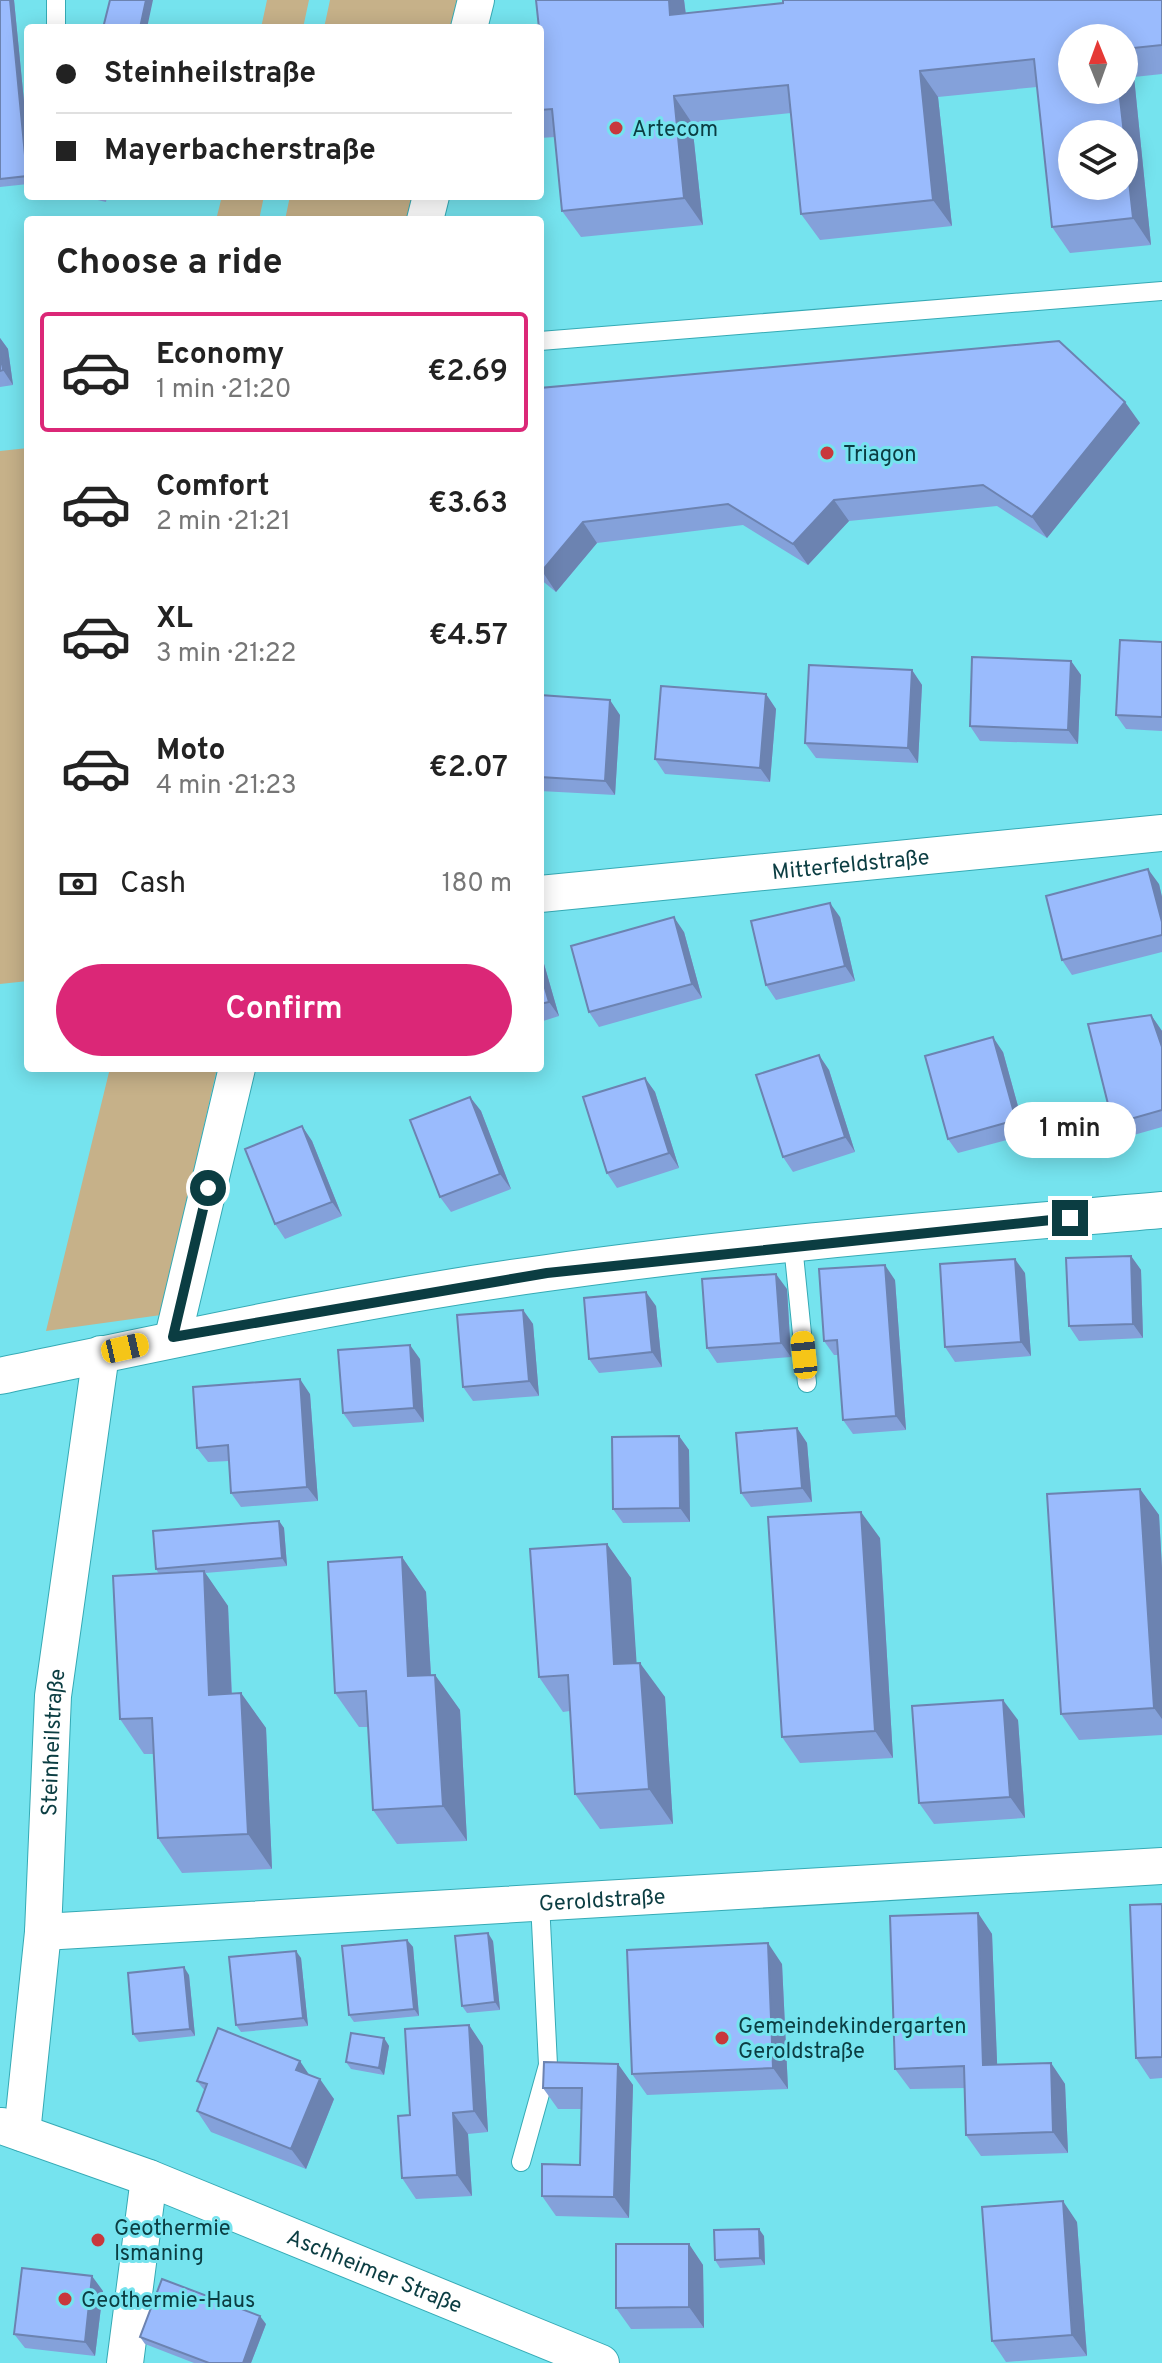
<!DOCTYPE html>
<meta charset="utf-8">
<style>
:root{--surface:#fff;--page:#f2f2f2;--text:#222;--muted:#767676;--line:#e0e0e0;--accent:#db2777}
body{margin:0;font-family:Overpass,sans-serif;background:var(--page);color:var(--text);height:100vh;display:flex;flex-direction:column;font-size:30px;white-space:nowrap}
*{box-sizing:border-box;margin:0}
p{font-size:26px;color:var(--muted)}
.icon{flex:none;width:44px;height:44px;fill:none;stroke:currentColor;stroke-width:2;stroke-linecap:round;stroke-linejoin:round}
.map{position:relative;flex:1;overflow:hidden}
.drawer{position:absolute;left:24px;top:216px;width:520px;height:856px;display:flex;flex-direction:column;background:var(--surface);border-radius:8px;box-shadow:0 4px 20px #0003}
.drawer>*{flex:none}
.guide{position:absolute;left:24px;top:24px;width:520px;height:176px;border-radius:8px;box-shadow:0 4px 20px #0003;display:grid;align-content:center;height:176px;padding:0 32px;background:var(--surface)}
.needle{width:52px;rotate:359deg}
.buttons{position:absolute;left:1058px;top:24px;display:grid;gap:16px}
.buttons a{display:grid;place-items:center;width:80px;height:80px;border-radius:50%;background:var(--surface);box-shadow:0 4px 20px #0003;font-size:40px}
.end{position:absolute;width:36px;height:36px;margin:-18px;border:10px solid #0b3d42;background:#fff;box-shadow:0 0 0 4px #fff}
.from{border-radius:50%}
.bubble{position:absolute;height:56px;border-radius:28px;background:var(--surface);box-shadow:0 4px 20px #0003;font-size:26px;font-weight:600;line-height:56px;text-align:center}
.car{position:absolute;width:24px;height:48px;margin:-24px -12px;border-radius:10px;box-shadow:0 0 6px 2px #0007;background:linear-gradient(#f5c518 24%,#345 0 40%,#f5c518 0 76%,#345 0 86%,#f5c518 0)}
.guide b{display:flex;align-items:center;gap:28px;height:76px;font-size:30px}
.guide b+b{border-top:2px solid var(--line)}
.guide i{width:20px;height:20px;background:var(--text)}
ul{padding:0;list-style:none}
li{display:flex;align-items:center;gap:24px;height:120px;margin:0 16px 12px;padding:0 16px;border:4px solid transparent;border-radius:8px}
li div{flex:1}
li b{display:block;font-size:30px}
li em{font-style:normal;font-weight:600}
li.active{border-color:var(--accent)}
li>.icon{width:72px;height:72px;stroke-width:1.5}
h2{padding:0 32px;font-size:36px;line-height:96px}
.pay{display:flex;align-items:center;gap:20px;height:88px;padding:0 32px;font-size:30px}
.pay p{margin-inline-start:auto}
.cta{display:flex;gap:16px;margin-top:auto;padding:16px 32px}
.cta a{flex:1;height:92px;border-radius:48px;background:var(--accent);color:#fff;font-size:32px;font-weight:600;line-height:92px;text-align:center}
.map>svg:first-child{display:block}
.green{fill:#c6b189}
.lines{fill:none;stroke-linecap:round;stroke-linejoin:round}
.service-casing{stroke:#35aab5;stroke-width:20}
.minor-casing{stroke:#35aab5;stroke-width:38}
.service{stroke:#fff;stroke-width:18}
.minor{stroke:#fff;stroke-width:36}
.wall{fill:#84a1da;fill-rule:evenodd}
.shaded-wall{fill:#6c83b1}
.building{fill:#9abbfd;stroke:#6c83b1;stroke-width:2}
.route{stroke:#0b3d42;stroke-width:10}
.poi-dot{fill:#c8383c;stroke:#75e3ee;stroke-width:3}
.labels{text-anchor:middle;stroke-width:6;stroke-linejoin:round;paint-order:stroke}
.poi-label{font-size:22px;fill:#0b3d42;stroke:#75e3ee;text-anchor:start}
.street-label{font-size:22px;fill:#0b3d42;stroke:#75e3ee}
</style>
<div class="map">
<svg width="1162" height="2363" viewBox="0 0 1162 2363">
<rect width="100%" height="100%" fill="#75e3ee"/>
<path class="green" d="M267,0H309L303,28H261Z
M330,0H461L454,28H324Z
M222,196H264L259,220H216Z
M290,196H416L410,220H285Z
M28,448V981L0,984V451Z
M110,1068H217L161,1315L46,1331Z"/>
<g class="lines">
<g class="service-casing">
<path id="service" d="M56,28V0
M540,341L1162,291
M793,1245L807,1383
M521,2162L548,2065L540,1902"/>
</g>
<g class="minor-casing">
<g id="minor">
<path d="M469,28L476,0"/>
<path d="M425,220L431,196"/>
<path id="s1" d="M540,894L1162,833"/>
<path d="M173,1337L237,1068"/>
<path d="M0,1376C182,1338 364,1298 547,1273C751,1244 957,1228 1162,1210"/>
<path id="s2" d="M43,1932L1162,1866"/>
<path id="s3" d="M2,2126L149,2178L601,2363"/>
<path id="s4" d="M22,2133L43,1932L53,1696L101,1354"/>
<path d="M125,2363L149,2178"/>
</g>
</g>
<use href="#service" class="service"/>
<use href="#minor" class="minor"/>
</g>
<path class="wall" d="M0,0H14L28,142V184L0,187Z
M684,0L686,14L1162,0V74L1134,77L1151,245L1070,253L1052,227L1037,87L938,97L952,226L820,240L801,214L791,113L692,123L703,225L581,237L562,211L555,137L540,138V28ZM1072,38H1124V90Z
M81,196H107L106,202Z
M0,338L8,349L13,385L0,387Z
M540,388L1140,423L1047,538L997,506L849,521L808,565L743,525L597,543L556,592L540,579Z
M1162,642V731L1126,729L1116,715Z
M1071,661L1081,675L1078,744L980,741L970,726Z
M912,670L922,685L918,763L816,758L805,743Z
M766,694L776,709L770,782L665,774L655,759Z
M540,695L620,715L615,795L540,791Z
M1159,884L1162,897V952L1072,975L1062,960Z
M840,917L855,981L776,1000L766,985Z
M684,932L702,998L599,1027L589,1012Z
M540,950L559,1016L540,1022Z
M1151,1015L1162,1031V1127L1123,1138L1113,1124Z
M1003,1052L1026,1135L958,1153L948,1139Z
M819,1055L829,1070L855,1152L793,1172L783,1157Z
M645,1078L655,1092L679,1168L617,1188L607,1173Z
M470,1097L481,1111L511,1189L451,1212L440,1197Z
M302,1126L312,1141L342,1216L285,1239L275,1224Z
M1131,1256L1141,1270L1143,1338L1079,1341L1069,1326Z
M1025,1273L1031,1356L955,1362L945,1347Z
M895,1280L906,1430L853,1434L843,1420L838,1355H834L824,1341Z
M787,1289L791,1357L717,1363L707,1348Z
M656,1306L662,1367L599,1373L589,1359Z
M523,1310L533,1324L539,1396L473,1401L463,1387Z
M420,1359L424,1422L353,1427L343,1413Z
M310,1394L318,1501L241,1507L231,1493L229,1461L208,1462L197,1448Z
M797,1428L807,1443L812,1502L751,1507L741,1493Z
M679,1436L689,1450L690,1522L623,1523L613,1509Z
M1140,1489L1159,1515L1162,1568V1735L1079,1740L1061,1714Z
M279,1521L284,1528L287,1566L205,1573L228,1606L232,1693H241L266,1728L272,1869L182,1873L158,1838L154,1754H144L120,1719L159,1574L156,1569Z
M880,1538L893,1758L800,1763L782,1737Z
M607,1544L631,1578L636,1663L665,1697L673,1824L600,1829L575,1794L570,1711L563,1712L539,1677Z
M402,1557L426,1592L431,1675H435L460,1710L467,1841L397,1844L373,1810L368,1727H359L335,1693Z
M1018,1720L1025,1818L934,1824L919,1803Z
M1162,1904V2078L1150,2079L1136,2058Z
M978,1913L992,1934L997,2065L1051,2063L1065,2084L1068,2153L981,2156L966,2135L965,2088L910,2089L895,2069Z
M407,1940L413,1947L419,2016L354,2022L349,2015Z
M493,1941L500,2010L467,2013L462,2006Z
M301,1958L308,2026L241,2032L236,2025Z
M782,1964L788,2089L647,2095L632,2074Z
M189,1975L195,2036L139,2042L133,2034Z
M469,2025L483,2046L488,2132L468,2134L472,2196L416,2199L402,2178L410,2115Z
M384,2038L389,2046L384,2075L351,2069L346,2062Z
M618,2064L633,2085L629,2218L556,2216L542,2196L580,2165L581,2109H558L543,2088Z
M310,2075L334,2099L306,2169L211,2132L197,2111L205,2091L197,2081Z
M1077,2222L1087,2356L1006,2362L992,2341Z
M764,2236L765,2265L720,2268L715,2260Z
M689,2244L703,2265L704,2328L631,2329L616,2308Z
M103,2291L95,2356L25,2348L14,2334Z
M266,2324L251,2363H194L145,2344L140,2337Z"/>
<path class="shaded-wall" d="M10,0H14L28,142V178L27,176Z
M146,0H153L147,28H140Z
M669,0H684L689,42L670,15Z
M1124,63L1134,77L1151,245L1133,218L1119,90H1124Z
M920,71L938,97L952,226L933,200Z
M674,96L692,123L703,225L684,198Z
M0,338L8,349L13,385L3,370L0,352Z
M1125,402L1140,423L1047,538L1032,517Z
M834,500L849,521L808,565L793,544Z
M583,522L597,543L556,592L542,571Z
M1071,661L1081,675L1078,744L1068,730Z
M912,670L922,685L918,763L908,748Z
M766,694L776,709L770,782L760,768Z
M610,700L620,715L615,795L605,781Z
M1148,869L1159,884L1162,897V922Z
M830,903L840,917L855,981L845,966Z
M674,917L684,932L702,998L692,984Z
M540,950L559,1016L549,1002L540,971Z
M1151,1015L1162,1031V1047Z
M993,1037L1003,1052L1026,1135L1016,1120Z
M819,1055L829,1070L855,1152L845,1137Z
M645,1078L655,1092L679,1168L669,1153Z
M470,1097L481,1111L511,1189L500,1174Z
M302,1126L312,1141L342,1216L332,1202Z
M1131,1256L1141,1270L1143,1338L1133,1324Z
M1015,1259L1025,1273L1031,1356L1021,1342Z
M885,1265L895,1280L906,1430L896,1416Z
M776,1274L787,1289L791,1357L781,1343Z
M646,1292L656,1306L662,1367L652,1352Z
M523,1310L533,1324L539,1396L529,1381Z
M410,1345L420,1359L424,1422L414,1408Z
M300,1379L310,1394L318,1501L307,1487Z
M797,1428L807,1443L812,1502L802,1488Z
M679,1436L689,1450L690,1522L680,1508Z
M1140,1489L1159,1515L1162,1568V1719L1154,1708Z
M861,1512L880,1538L893,1758L875,1731Z
M279,1521L284,1528L287,1566L282,1558Z
M607,1544L631,1578L639,1699L614,1664Z
M402,1557L426,1592L433,1711L408,1676Z
M204,1571L228,1606L233,1730L209,1695Z
M640,1663L665,1697L673,1824L649,1789Z
M435,1675L460,1710L467,1841L443,1806Z
M241,1693L266,1728L272,1869L248,1834Z
M1003,1700L1018,1720L1025,1818L1010,1797Z
M978,1913L992,1934L998,2086L983,2065Z
M488,1933L493,1941L500,2010L495,2002Z
M407,1940L413,1947L419,2016L414,2009Z
M768,1943L782,1964L788,2089L773,2068Z
M296,1951L301,1958L308,2026L303,2018Z
M184,1967L189,1975L195,2036L190,2029Z
M469,2025L483,2046L488,2132L474,2111Z
M384,2038L389,2046L384,2075L379,2068Z
M300,2061L314,2082L296,2070Z
M1051,2063L1065,2084L1068,2153L1053,2132Z
M618,2064L633,2085L629,2218L614,2197Z
M320,2079L334,2099L306,2169L291,2149Z
M453,2113L468,2134L472,2196L457,2175Z
M1063,2201L1077,2222L1087,2356L1072,2335Z
M759,2229L764,2236L765,2265L760,2258Z
M689,2244L703,2265L704,2328L689,2307Z
M92,2276L103,2291L95,2356L85,2342Z
M260,2316L266,2324L251,2363H243Z"/>
<path class="building" d="M0,0H10L27,176L0,179Z
M110,0H146L140,28H103Z
M536,0H669L670,15L783,3V0H1162V45L1124,49V38H1072V90H1119L1124,134H1072V186H1124V135L1133,218L1052,227L1034,59L920,71L933,200L801,214L788,85L674,96L684,198L562,211L552,109L540,110V28H539Z
M1059,341L1125,402L1032,517L983,485L834,500L793,544L728,504L583,522L542,571L540,569V388Z
M0,352L3,370L0,371Z
M1120,640L1162,642V717L1116,715Z
M972,657L1071,661L1068,730L970,726Z
M809,665L912,670L908,748L805,743Z
M661,686L766,694L760,768L655,759Z
M540,695L610,700L605,781L540,777Z
M1148,869L1162,922V935L1062,960L1046,896Z
M830,903L845,966L766,985L751,921Z
M674,917L692,984L589,1012L571,946Z
M540,971L549,1002L540,1004Z
M1151,1015L1162,1047V1110L1113,1124L1088,1024Z
M993,1037L1016,1120L948,1139L925,1056Z
M819,1055L845,1137L783,1157L756,1075Z
M645,1078L669,1153L607,1173L583,1097Z
M470,1097L500,1174L440,1197L410,1120Z
M302,1126L332,1202L275,1224L245,1149Z
M1131,1256L1133,1324L1069,1326L1066,1258Z
M1015,1259L1021,1342L945,1347L940,1264Z
M885,1265L896,1416L843,1420L837,1340L824,1341L819,1269Z
M776,1274L781,1343L707,1348L702,1279Z
M646,1292L652,1352L589,1359L584,1298Z
M523,1310L529,1381L463,1387L457,1315Z
M410,1345L414,1408L343,1413L338,1350Z
M300,1379L307,1487L231,1493L228,1445L197,1448L193,1387Z
M797,1428L802,1488L741,1493L736,1433Z
M679,1436L680,1508L613,1509L612,1437Z
M1140,1489L1154,1708L1061,1714L1047,1494Z
M861,1512L875,1731L782,1737L768,1517Z
M279,1521L282,1558L156,1569L153,1531Z
M607,1544L614,1664L640,1663L649,1789L575,1794L568,1675L539,1677L530,1549Z
M402,1557L408,1676L435,1675L443,1806L373,1810L366,1691L335,1693L328,1562Z
M204,1571L209,1695L241,1693L248,1834L158,1838L152,1718L120,1719L113,1576Z
M1003,1700L1010,1797L919,1803L912,1706Z
M1162,1904V2057L1136,2058L1130,1905Z
M978,1913L983,2065L1051,2063L1053,2132L966,2135L964,2066L895,2069L890,1916Z
M488,1933L495,2002L462,2006L455,1936Z
M407,1940L414,2009L349,2015L342,1946Z
M768,1943L773,2068L632,2074L627,1950Z
M296,1951L303,2018L236,2025L229,1957Z
M184,1967L190,2029L133,2034L128,1973Z
M469,2025L474,2111L453,2113L457,2175L402,2178L398,2116L410,2115L405,2029Z
M218,2028L300,2061L296,2070L320,2079L291,2149L197,2111L207,2084L197,2081Z
M351,2033L384,2038L379,2068L346,2062Z
M544,2062L618,2064L614,2197L542,2196V2164L580,2165L582,2088H543Z
M1063,2201L1072,2335L992,2341L982,2207Z
M759,2229L760,2258L715,2260L714,2230Z
M616,2244H689V2307L616,2308Z
M22,2268L92,2276L85,2342L14,2334Z
M162,2279L260,2316L243,2363H209L140,2337Z"/>
<g class="lines">
<path class="route" d="M208,1188L173,1337L547,1273L1070,1218"/>
</g>
<g class="poi-dot">
<circle cx="616" cy="128" r="8"/>
<circle cx="827" cy="453" r="8"/>
<circle cx="722" cy="2038" r="8"/>
<circle cx="98" cy="2240" r="8"/>
<circle cx="65" cy="2299" r="8"/>
</g>
<g class="labels">
<g class="poi-label">
<text x="632" y="136">Artecom</text>
<text x="843" y="461">Triagon</text>
<text x="738" y="2033">Gemeindekindergarten<tspan x="738" dy="25">Geroldstraße</tspan></text>
<text x="114" y="2235">Geothermie<tspan x="114" dy="25">Ismaning</tspan></text>
<text x="81" y="2307">Geothermie-Haus</text>
</g>
<g class="street-label">
<text dy="8" stroke="none"><textPath href="#s1" startOffset="312">Mitterfeldstraße</textPath></text>
<text dy="8" stroke="none"><textPath href="#s4" startOffset="392">Steinheilstraße</textPath></text>
<text dy="8" stroke="none"><textPath href="#s2" startOffset="560">Geroldstraße</textPath></text>
<text dy="8" stroke="none"><textPath href="#s3" startOffset="400">Aschheimer Straße</textPath></text>
</g>
</g>
</svg>
<div class="buttons">
<a><svg class="needle" viewBox="-14 -14 28 28"><path d="M0-13l5 13h-10z" fill="#e53935"/><path d="M0 13l5-13h-10z" fill="#767676"/></svg></a>
<a><svg class="icon" aria-label="layers" viewBox="0 0 24 24"><path d="M12 4l9 5-9 5-9-5zM3 14l9 5 9-5"/></svg></a>
</div>
<i class="end from" style="left:208px;top:1188px"></i>
<i class="end" style="left:1070px;top:1218px"></i>
<div class="bubble" style="left:1004px;top:1102px;width:132px">1 min</div>
<i class="car" style="left:125px;top:1348px;rotate:77deg"></i>
<i class="car" style="left:804px;top:1355px;rotate:354deg"></i>
<div class="guide">
<b><i class="from"></i>Steinheilstraße</b>
<b><i></i>Mayerbacherstraße</b>
</div>
<section class="drawer">
<h2>Choose a ride</h2>
<ul>
<li class="active"><svg class="icon" aria-label="car" viewBox="0 0 24 24"><path d="M5 17H2v-5l4-1 3-4h7l3 4 3 1v5h-3M9 17h6M6 11h13"/><circle cx="7" cy="17" r="2"/><circle cx="17" cy="17" r="2"/></svg><div><b>Economy</b><p>1 min · 21:20</p></div><em>€2.69</em></li>
<li><svg class="icon" aria-label="car" viewBox="0 0 24 24"><path d="M5 17H2v-5l4-1 3-4h7l3 4 3 1v5h-3M9 17h6M6 11h13"/><circle cx="7" cy="17" r="2"/><circle cx="17" cy="17" r="2"/></svg><div><b>Comfort</b><p>2 min · 21:21</p></div><em>€3.63</em></li>
<li><svg class="icon" aria-label="car" viewBox="0 0 24 24"><path d="M5 17H2v-5l4-1 3-4h7l3 4 3 1v5h-3M9 17h6M6 11h13"/><circle cx="7" cy="17" r="2"/><circle cx="17" cy="17" r="2"/></svg><div><b>XL</b><p>3 min · 21:22</p></div><em>€4.57</em></li>
<li><svg class="icon" aria-label="car" viewBox="0 0 24 24"><path d="M5 17H2v-5l4-1 3-4h7l3 4 3 1v5h-3M9 17h6M6 11h13"/><circle cx="7" cy="17" r="2"/><circle cx="17" cy="17" r="2"/></svg><div><b>Moto</b><p>4 min · 21:23</p></div><em>€2.07</em></li>
</ul>
<div class="pay"><svg class="icon" aria-label="cash" viewBox="0 0 24 24"><path d="M3 7h18v10H3z"/><circle cx="12" cy="12" r="2"/></svg>Cash<p>180 m</p></div>
<div class="cta"><a>Confirm</a></div>
</section>
</div>
